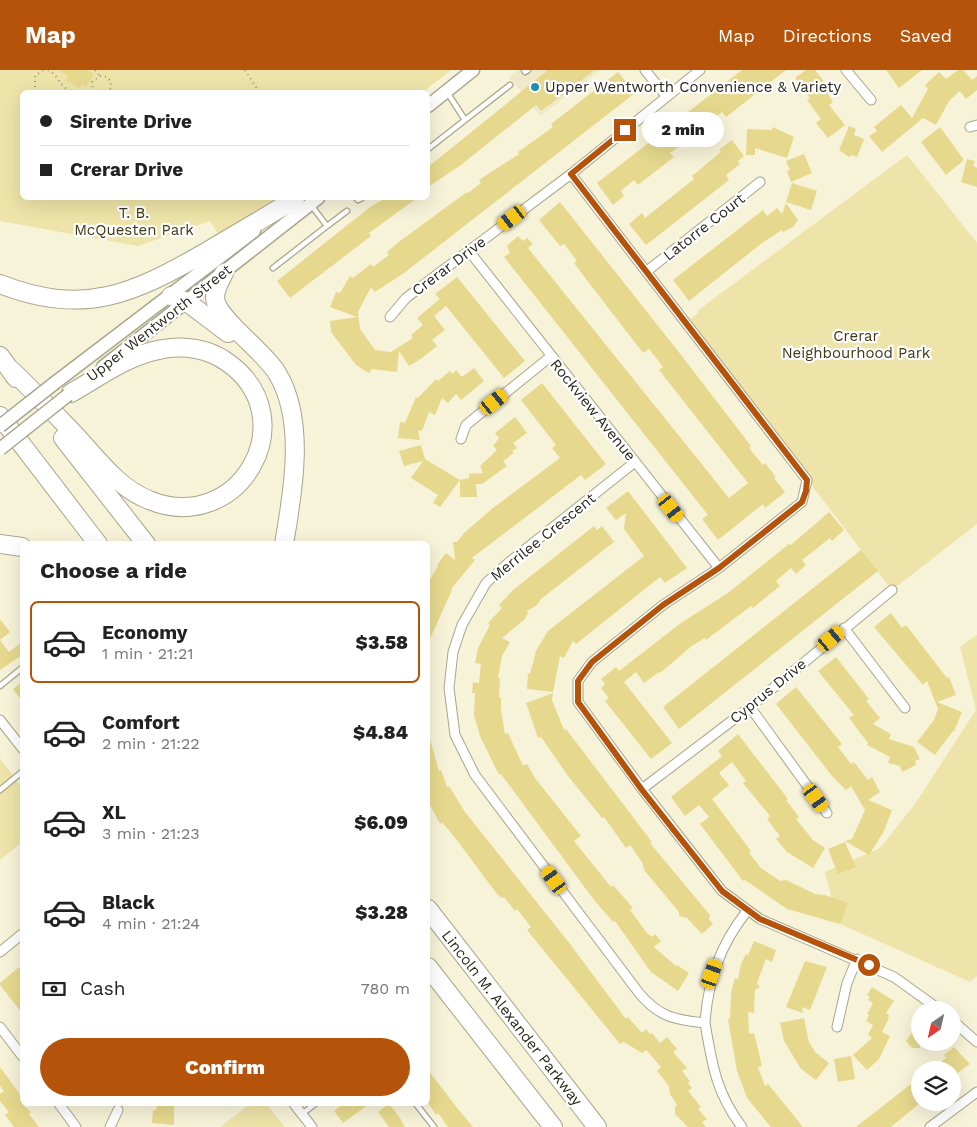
<!DOCTYPE html>
<meta charset="utf-8">
<style>
:root{--surface:#fff;--page:#f6f6f6;--text:#222;--muted:#767676;--line:#e0e0e0;--accent:#b45309}
body{margin:0;font-family:"Work Sans",sans-serif;background:var(--page);color:var(--text);height:100vh;display:flex;flex-direction:column;font-size:19px;white-space:nowrap}
*{box-sizing:border-box;margin:0}
p{font-size:16px;color:var(--muted)}
.icon{flex:none;width:28px;height:28px;fill:none;stroke:currentColor;stroke-width:2;stroke-linecap:round;stroke-linejoin:round}
.map{position:relative;flex:1;overflow:hidden}
.side{position:absolute;left:20px;top:471px;width:410px;height:565px;display:flex;flex-direction:column;background:var(--surface);border-radius:8px;box-shadow:0 5px 20px #0002}
.side>*{flex:none}
.guide{position:absolute;left:20px;top:20px;width:410px;height:110px;border-radius:8px;box-shadow:0 5px 20px #0002;display:grid;align-content:center;height:110px;padding:0 20px;background:var(--surface)}
.needle{width:32px;rotate:214deg}
.tools{position:absolute;left:911px;top:931px;display:grid;gap:10px}
.tools a{display:grid;place-items:center;width:50px;height:50px;border-radius:50%;background:var(--surface);box-shadow:0 5px 20px #0002;font-size:25px}
.end{position:absolute;width:22px;height:22px;margin:-11px;border:6px solid #b45309;background:#fff;box-shadow:0 0 0 2px #fff}
.from{border-radius:50%}
.bubble{position:absolute;height:35px;border-radius:18px;background:var(--surface);box-shadow:0 5px 20px #0002;font-size:16px;font-weight:800;line-height:35px;text-align:center}
.car{position:absolute;width:15px;height:30px;margin:-15px -8px;border-radius:6px;box-shadow:0 0 4px 1px #0007;background:linear-gradient(#f5c518 24%,#345 0 40%,#f5c518 0 76%,#345 0 86%,#f5c518 0)}
.guide b{display:flex;align-items:center;gap:18px;height:48px;font-size:19px}
.guide b+b{border-top:1px solid var(--line)}
.guide i{width:12px;height:12px;background:var(--text)}
ul{padding:0;list-style:none}
li{display:flex;align-items:center;gap:15px;height:82px;margin:0 10px 8px;padding:0 10px;border:2px solid transparent;border-radius:8px}
li div{flex:1}
li b{display:block;font-size:19px}
li em{font-style:normal;font-weight:800}
li.selected{border-color:var(--accent)}
li>.icon{width:45px;height:45px;stroke-width:1.5}
h2{padding:0 20px;font-size:22px;line-height:60px}
.pay{display:flex;align-items:center;gap:12px;height:55px;padding:0 20px;font-size:19px}
.pay p{margin-inline-start:auto}
.primary-button{display:flex;gap:10px;margin-top:auto;padding:10px 20px}
.primary-button a{flex:1;height:58px;border-radius:30px;background:var(--accent);color:#fff;font-size:20px;font-weight:800;line-height:58px;text-align:center}
header{display:flex;align-items:center;gap:30px;box-sizing:border-box;height:70px;padding:0 25px;background:var(--accent);color:#fff}
header strong{font-size:24px}
nav{display:flex;gap:28px;margin-inline-start:auto;font-size:18px}
.map>svg:first-child{display:block}
.built{fill:#efe9c7}
.green{fill:#eee3a8}
.building{fill:#e6d98e}
.lines{fill:none;stroke-linecap:round;stroke-linejoin:round}
.lane-casing{stroke:#a9a58c;stroke-width:7}
.street-casing{stroke:#a9a58c;stroke-width:11}
.secondary-casing{stroke:#a9a58c;stroke-width:15}
.highway-casing{stroke:#a9a58c;stroke-width:20}
.path{stroke:#969380;stroke-width:2;stroke-dasharray:1 4;stroke-linecap:butt}
.lane{stroke:#fff;stroke-width:4.5}
.street{stroke:#fff;stroke-width:9}
.secondary{stroke:#fff;stroke-width:12}
.highway{stroke:#fff;stroke-width:18}
.secondary-bridge-casing{stroke:#a9a58c;stroke-width:15;stroke-linecap:butt}
.secondary-bridge{stroke:#fff;stroke-width:12}
.route{stroke:#b45309;stroke-width:6}
.poi-dot{fill:#228bb3;stroke:#fff;stroke-width:2}
.labels{text-anchor:middle;stroke-width:4.5;stroke-linejoin:round;paint-order:stroke}
.poi-label{font-size:15px;fill:#28271d;stroke:#fff;text-anchor:start}
.park-label{font-size:15px;fill:#3f3918;stroke:#fff}
.street-label{font-size:15px;fill:#28271d;stroke:#fff}
</style>
<header>
<strong>Map</strong>
<nav><a>Map</a><a>Directions</a><a>Saved</a></nav>
</header>
<div class="map">
<svg width="977" height="1057" viewBox="0 0 977 1057">
<rect width="100%" height="100%" fill="#f7f3d8"/>
<path class="built" d="M518,0H600L541,46L509,7Z"/>
<path class="green" d="M0,0H451L423,22H22V128H285L220,167L210,151L138,176L0,151Z
M907,85L977,173V454L892,520L686,252L698,243L697,241Z
M977,565V906L970,912L838,853L825,802L880,778L915,734L976,640L960,577Z
M0,688L22,718V772L0,790Z
M250,1034H266L285,1057H220Z"/>
<path class="building" d="M58,0H87L94,4L86,16L82,14L79,18L66,10L68,6Z
M548,0H595L541,41L536,35L461,95L428,117V97Z
M742,0H786L726,47L722,42L707,54L711,59L688,76L685,72L670,83L674,87L638,115L634,110L621,121L624,126L613,135L597,113Z
M806,0H815L831,21L828,24L833,32L829,35L845,55L828,68L816,53L821,49L807,30L810,28L795,8Z
M886,0H922L899,18Z
M958,0H963L972,10L977,6V20L966,29L960,21L949,31L936,55L923,48L882,82L869,66L877,61L874,57L901,35L912,48L928,19L925,15L939,2L946,9Z
M618,2L635,23L404,203L375,222L371,217L358,242L360,259L375,280L391,282L413,268L411,265L423,255L417,248L440,229L435,224L457,207L525,291L504,308L446,236L434,246L445,260L432,270L437,276L422,288L409,296L399,281L397,302L372,299L369,303L356,295L331,262L330,251L357,247L330,237L336,222L340,223L350,206L353,208L371,194L373,197L389,185L387,182L400,171L467,122L468,123L481,113L479,110L519,84L518,82L553,57L551,54Z
M849,56L856,59L854,65L864,69L857,87L852,85L849,87L839,80Z
M773,57L794,67L787,88L755,78V85H746L747,59L772,60Z
M940,57L964,90L946,105L921,72Z
M732,70L744,86L738,91L740,94L726,105L729,110L646,175L629,154L642,143L645,148L694,109L692,106L721,82L719,80Z
M804,84L812,103L791,112L787,101L790,100L786,91Z
M967,89L975,91L973,96L977,98V117L961,112Z
M792,113L817,121L811,140L786,132Z
M386,128H417L369,163L371,166L290,228L277,211L370,137Z
M560,132L678,281L751,376L749,378L763,395L765,393L776,407L774,408L785,422L765,438L763,434L718,470L702,449L708,445L504,187L510,183L507,176L518,166L523,171L527,168L533,174L528,178L729,428L748,413L659,300L663,297L649,279L643,283L586,209L574,193L577,191L564,174L560,176L539,150Z
M786,133L798,150L793,157L783,162L782,160L762,173L689,231L673,210L763,140L767,146L777,138L782,144Z
M474,298L484,311L461,330L456,324L448,333L442,328L435,345L429,342L422,361L418,360L420,370L398,368L400,352L405,353L416,327L418,328L436,309L438,311L450,301L452,304L456,300L462,307Z
M542,313L606,394L585,410L581,405L472,488L475,490L451,519L452,520L428,573V513L438,496L437,495L446,483L455,490L453,472H457L465,462L493,438L560,388L552,378L556,375L521,330Z
M515,347L527,363L513,373L517,378L512,381L514,383L503,391L507,396L482,414H476L477,427H460V410L440,437L433,433L438,425L411,408L423,391L404,396L399,381L421,375L425,389L460,410L469,408V404L483,403L480,396L497,380L493,376L499,368L495,363Z
M628,421L687,498L665,513L660,507L576,574L573,571L564,588L560,586L553,622L527,619L528,603L530,604L536,581L548,561L644,486L624,459L626,443L616,450L606,438Z
M829,442L844,460L832,471L830,468L802,490L806,495L796,504L791,498L776,511L780,516L765,528L753,538L751,536L706,570L705,568L693,575L660,603L659,602L644,613L636,602L624,612L672,673L651,689L605,631L609,628L601,618L605,614L601,609L616,597L619,601L681,553L728,523L789,474L791,475Z
M594,456L597,460L602,456L614,472L541,529L537,535L527,541L528,543L525,549L502,568L510,572L502,586L498,608H500L499,627L501,628V640L505,664L508,663L523,696L527,694L535,708L581,766L574,771L611,817L613,815L633,838L630,840L633,844L647,863L652,867L655,864L661,871L654,877L676,896L677,895L689,903L678,921L651,902L615,851L613,852L594,830L501,704L499,705L480,666L474,645L475,623H472L473,612L479,613L481,594L475,593L478,578L490,555L488,553L502,538L499,535L513,520Z
M861,480L878,501L679,659L663,637Z
M891,543L902,558L906,555L947,608L949,607L956,625L937,632L962,642L954,662L953,661L935,685L917,672L934,650L938,639L927,611L923,615L874,557Z
M0,549L10,562L0,570Z
M0,570L9,582L22,572V585L0,600Z
M836,587L869,629L866,631L880,648L873,654L891,664L889,669L914,677L920,689L915,691L916,695L902,702L900,696L888,693L890,687L867,675L868,673L849,648L854,645L818,601Z
M22,612V631L13,619Z
M796,617L842,674L838,677L851,694L854,692L868,710L872,707L880,722L868,730L892,740L884,761L869,785L845,771L852,769L865,740L851,716L846,720L832,706L776,634Z
M553,623L552,630L564,660L566,659L652,772L650,773L710,845L709,849L713,854L702,864L687,848L679,846V842L644,800L642,792L630,775L626,778L604,747L602,748L568,706L541,667L538,668L526,633Z
M738,664L788,729L786,730L799,747L796,749L813,770L825,778L813,798L787,782L776,769L780,766L767,749L770,746L743,713L746,711L732,692L719,703L729,715L712,729L751,781L749,783L761,798L780,811L786,810L815,824L825,825L848,833L840,854L787,839L745,810L743,811L700,754L709,747L699,735L685,746L671,727L722,686L718,681Z
M430,669L439,701L441,700L447,717L449,716L465,742L570,874L626,949L628,947L642,963L646,959L650,964L652,963L660,973L667,967L677,979L673,982L687,998L682,1001L690,1011L688,1013L692,1018L688,1021L701,1037L698,1039L707,1049L702,1052L706,1057H688L675,1044V1037L677,1035L670,1024L669,1016L657,1001L661,997L646,980L642,983L624,972L620,974L527,860L531,857L517,839L515,841L504,827L502,828L497,824L456,769L442,752L440,754L428,731V670Z
M845,772L856,797L838,804L828,779Z
M754,871L776,880L772,892L766,889L757,913L760,917L755,920L754,943L748,942L749,964L754,963L762,996L758,997L765,1016L768,1014L803,1057H771L747,1028L737,1001L728,949H730L731,923L735,908L738,909L741,894L746,884L748,885Z
M805,891L827,897L810,940L802,937L803,943L786,937Z
M19,897L22,902V943L0,915V913Z
M872,917L894,931L886,943L889,945L888,950L882,962L890,966L879,989L867,1000L853,985L872,968L868,965L873,955L866,951L869,945L867,944L873,933L868,930L870,927L867,925Z
M804,948L809,972L815,982L829,993L816,1010L801,999L784,971L780,953Z
M920,951V978H912L906,971Z
M954,977L970,994L952,1007V1000H931L946,988L944,985Z
M851,986L855,1009L838,1012L834,989Z
M0,997L22,1027V1034L31,1042L29,1044L39,1057H14L5,1045L9,1042L0,1031V1024L4,1021L0,1016Z
M428,1000L458,1039L473,1057H448L438,1043L436,1045L428,1033Z
M920,1007V1033L891,1057H856Z
M157,1034H174V1055L152,1053L153,1040H156Z
M343,1034H369L343,1053L334,1041Z
M389,1034L400,1048L405,1057H389L378,1042Z"/>
<g class="lines">
<g class="lane-casing">
<path id="lane" d="M524,0L525,2L528,0
M447,22L465,50L510,15
M428,79L465,50
M356,128L358,130L362,128
M311,135L327,156L347,141
M273,198L327,156
M0,616L22,598
M0,720L22,702
M416,1034L434,1057
M302,1044L315,1034"/>
</g>
<g class="street-casing">
<path id="street" d="M645,0L666,26
M846,0L871,30
M970,57L977,55
M571,104L807,410L802,432L719,498L663,535L592,592L578,611V632L642,719L722,821L760,849L894,907L940,940
M469,181L719,498
M647,201L760,112
M390,247L406,228L571,104L700,0
M461,369L466,355L550,287
M635,392L508,493L486,513L462,555L453,582L449,618L455,665L475,705L639,923C659,947 675,950 705,953C712,994 716,1023 742,1057
M844,558L905,638
M750,637L827,743
M0,650L22,678
M642,719L750,637L892,520
M0,882L22,864
M952,950L977,972
M705,953C708,910 720,875 747,841
M0,957L22,986
M837,957L847,913L857,889
M59,1034L76,1057
M294,1034L312,1057
M110,1057L118,1040
M930,1057L977,1022"/>
</g>
<g class="secondary-casing">
<path id="secondary" d="M428,36L473,0
M103,297L318,128
M56,312L254,161"/>
</g>
<g class="highway-casing">
<path id="highway" d="M224,203C220,211 215,219 215,228C216,248 264,281 277,303C306,350 293,422 284,474
M0,214C84,247 133,224 206,182C236,164 266,147 295,129
M171,226L187,232L228,263
M0,286L16,308
M9,298C33,320 56,345 78,368C99,391 120,419 149,430C239,467 307,348 227,292C209,279 185,275 163,279C130,284 99,307 71,323
M0,346L98,474
M63,368L146,474
M0,474L22,477
M428,839L597,1057
M428,897L553,1057"/>
</g>
<path class="path" d="M48,0C59,5 58,16 72,22
M95,0L100,6
M245,0L259,22
M35,22V6L43,0
M93,22L92,12L100,6L107,7L111,12L110,22"/>
<use href="#lane" class="lane"/>
<use href="#street" class="street"/>
<use href="#secondary" class="secondary"/>
<use href="#highway" class="highway"/>
<g class="secondary-bridge-casing">
<path id="secondary-bridge" d="M0,356L56,312
M0,379L68,325"/>
</g>
<use href="#secondary-bridge" class="secondary-bridge"/>
</g>
<g class="lines">
<path class="route" d="M625,60L571,104L807,410L806,421L802,432L719,498L663,535L592,592L578,611V632L642,720L722,821L760,849L869,895"/>
</g>
<circle class="poi-dot" cx="535" cy="17" r="5"/>
<g class="labels">
<g class="poi-label">
<text x="545" y="22">Upper Wentworth Convenience &amp; Variety</text>
</g>
<g class="park-label">
<text x="134" y="148">T. B.<tspan x="134" dy="17">McQuesten Park</tspan></text>
<text x="856" y="271">Crerar<tspan x="856" dy="17">Neighbourhood Park</tspan></text>
</g>
<g class="street-label">
<text transform="translate(704 157) rotate(-38)" y="5">Latorre Court</text>
<text transform="translate(449 196) rotate(-37)" y="5">Crerar Drive</text>
<text transform="translate(159 253) rotate(-38)" y="5">Upper Wentworth Street</text>
<text transform="translate(593 340) rotate(51)" y="5">Rockview Avenue</text>
<text transform="translate(543 467) rotate(-39)" y="5">Merrilee Crescent</text>
<text transform="translate(768 621) rotate(-39)" y="5">Cyprus Drive</text>
<text transform="translate(512 948) rotate(52)" y="5">Lincoln M. Alexander Parkway</text>
</g>
</g>
</svg>
<div class="tools">
<a><svg class="needle" viewBox="-14 -14 28 28"><path d="M0-13l5 13h-10z" fill="#e53935"/><path d="M0 13l5-13h-10z" fill="#767676"/></svg></a>
<a><svg class="icon" aria-label="layers" viewBox="0 0 24 24"><path d="M12 4l9 5-9 5-9-5zM3 14l9 5 9-5"/></svg></a>
</div>
<i class="end from" style="left:869px;top:895px"></i>
<i class="end" style="left:625px;top:60px"></i>
<div class="bubble" style="left:642px;top:42px;width:82px">2 min</div>
<i class="car" style="left:512px;top:148px;rotate:233deg"></i>
<i class="car" style="left:494px;top:332px;rotate:51deg"></i>
<i class="car" style="left:671px;top:438px;rotate:142deg"></i>
<i class="car" style="left:831px;top:569px;rotate:50deg"></i>
<i class="car" style="left:816px;top:728px;rotate:144deg"></i>
<i class="car" style="left:554px;top:810px;rotate:324deg"></i>
<i class="car" style="left:712px;top:904px;rotate:19deg"></i>
<div class="guide">
<b><i class="from"></i>Sirente Drive</b>
<b><i></i>Crerar Drive</b>
</div>
<section class="side">
<h2>Choose a ride</h2>
<ul>
<li class="selected"><svg class="icon" aria-label="car" viewBox="0 0 24 24"><path d="M5 17H2v-5l4-1 3-4h7l3 4 3 1v5h-3M9 17h6M6 11h13"/><circle cx="7" cy="17" r="2"/><circle cx="17" cy="17" r="2"/></svg><div><b>Economy</b><p>1 min · 21:21</p></div><em>$3.58</em></li>
<li><svg class="icon" aria-label="car" viewBox="0 0 24 24"><path d="M5 17H2v-5l4-1 3-4h7l3 4 3 1v5h-3M9 17h6M6 11h13"/><circle cx="7" cy="17" r="2"/><circle cx="17" cy="17" r="2"/></svg><div><b>Comfort</b><p>2 min · 21:22</p></div><em>$4.84</em></li>
<li><svg class="icon" aria-label="car" viewBox="0 0 24 24"><path d="M5 17H2v-5l4-1 3-4h7l3 4 3 1v5h-3M9 17h6M6 11h13"/><circle cx="7" cy="17" r="2"/><circle cx="17" cy="17" r="2"/></svg><div><b>XL</b><p>3 min · 21:23</p></div><em>$6.09</em></li>
<li><svg class="icon" aria-label="car" viewBox="0 0 24 24"><path d="M5 17H2v-5l4-1 3-4h7l3 4 3 1v5h-3M9 17h6M6 11h13"/><circle cx="7" cy="17" r="2"/><circle cx="17" cy="17" r="2"/></svg><div><b>Black</b><p>4 min · 21:24</p></div><em>$3.28</em></li>
</ul>
<div class="pay"><svg class="icon" aria-label="cash" viewBox="0 0 24 24"><path d="M3 7h18v10H3z"/><circle cx="12" cy="12" r="2"/></svg>Cash<p>780 m</p></div>
<div class="primary-button"><a>Confirm</a></div>
</section>
</div>
